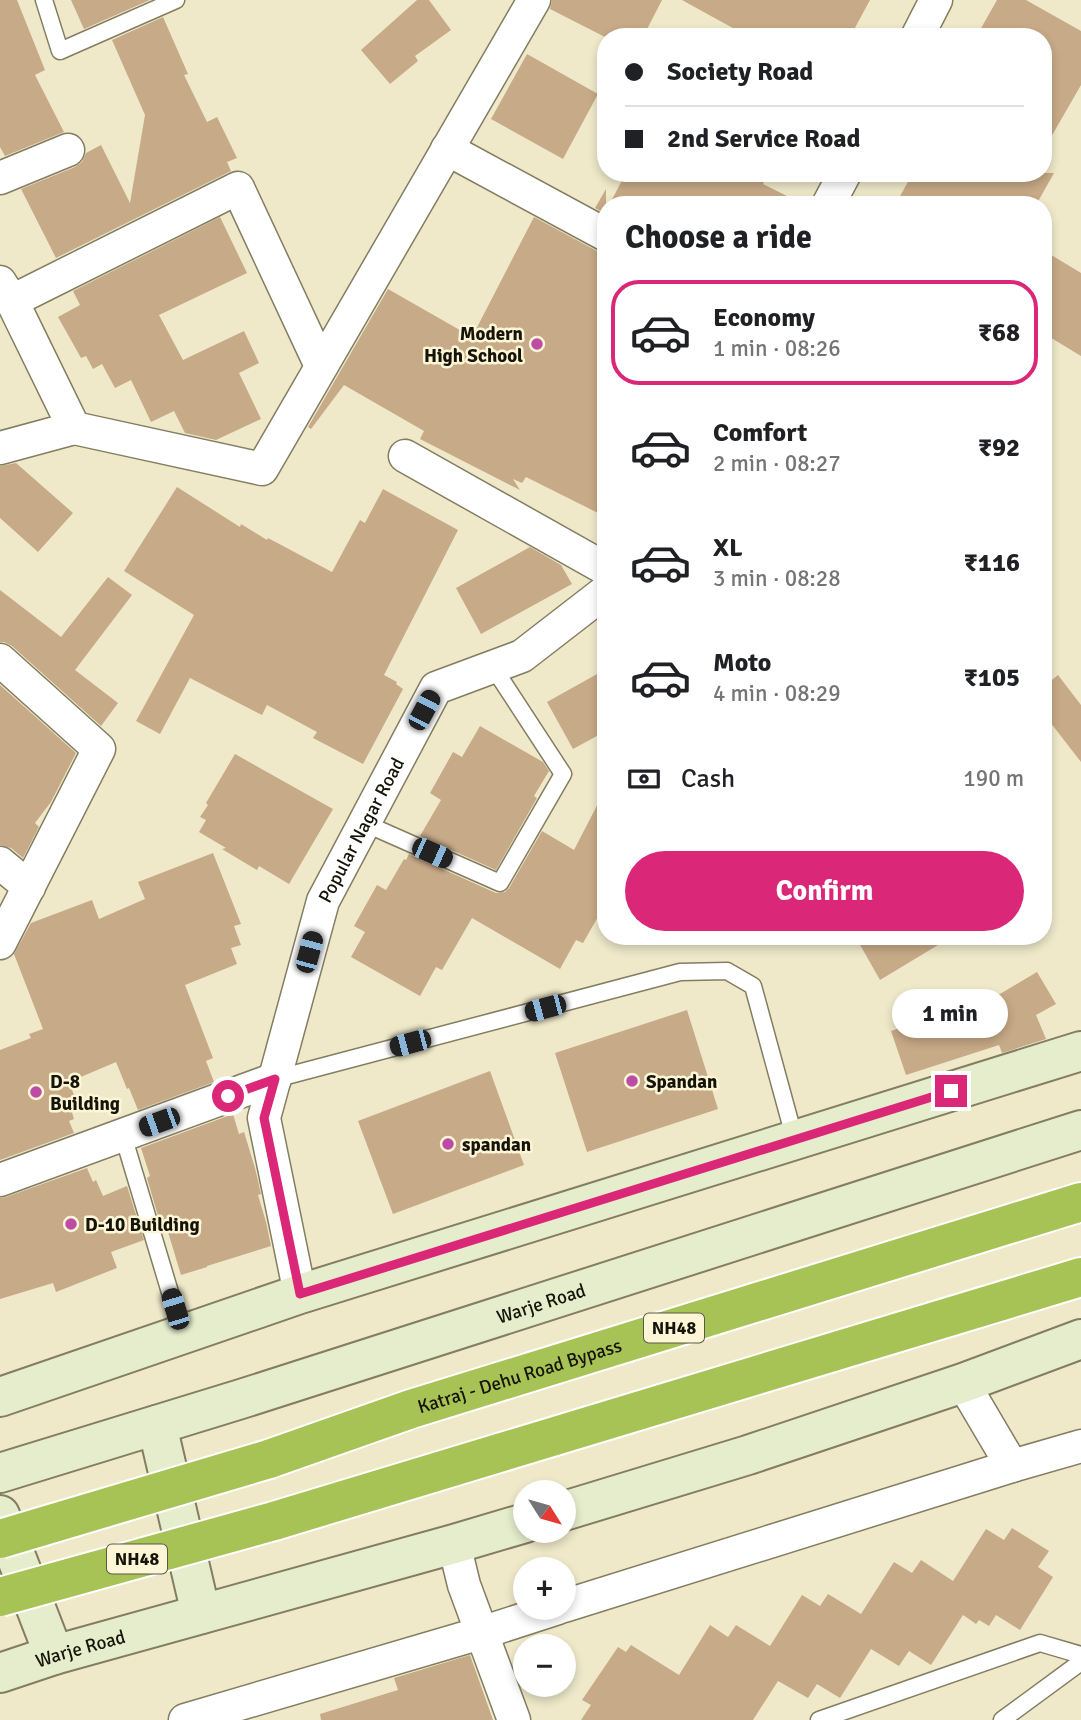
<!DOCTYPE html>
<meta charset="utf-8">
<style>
:root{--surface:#fff;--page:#f2f2f2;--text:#202124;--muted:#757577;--line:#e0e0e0;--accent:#db2777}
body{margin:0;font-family:Signika,sans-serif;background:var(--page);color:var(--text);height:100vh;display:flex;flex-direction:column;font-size:26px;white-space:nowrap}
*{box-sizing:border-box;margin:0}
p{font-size:23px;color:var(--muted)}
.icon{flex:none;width:38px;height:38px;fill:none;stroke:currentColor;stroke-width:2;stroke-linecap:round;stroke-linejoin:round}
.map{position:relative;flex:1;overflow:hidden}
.drawer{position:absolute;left:597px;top:196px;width:455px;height:749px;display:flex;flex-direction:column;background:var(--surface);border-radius:28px;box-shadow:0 4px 10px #0003}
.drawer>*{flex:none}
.hud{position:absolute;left:597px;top:28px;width:455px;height:154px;border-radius:28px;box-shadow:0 4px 10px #0003;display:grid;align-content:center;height:154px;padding:0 28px;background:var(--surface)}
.needle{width:46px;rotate:127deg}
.buttons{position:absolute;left:513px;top:1480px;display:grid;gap:14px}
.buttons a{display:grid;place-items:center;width:63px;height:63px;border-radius:50%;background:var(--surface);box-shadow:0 4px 10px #0003;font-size:35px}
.end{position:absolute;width:32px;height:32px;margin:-16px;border:9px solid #db2777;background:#fff;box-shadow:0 0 0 4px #fff}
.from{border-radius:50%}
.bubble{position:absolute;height:49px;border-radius:24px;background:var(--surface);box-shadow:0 4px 10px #0003;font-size:23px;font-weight:700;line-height:49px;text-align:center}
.car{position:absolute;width:21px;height:42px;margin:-21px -10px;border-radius:9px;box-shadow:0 0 5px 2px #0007;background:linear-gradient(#222 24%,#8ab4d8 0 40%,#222 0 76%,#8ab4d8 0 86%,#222 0)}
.hud b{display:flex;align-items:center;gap:24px;height:66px;font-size:26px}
.hud b+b{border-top:2px solid var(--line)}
.hud i{width:18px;height:18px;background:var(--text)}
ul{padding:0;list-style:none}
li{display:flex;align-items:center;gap:21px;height:105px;margin:0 14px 10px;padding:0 14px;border:4px solid transparent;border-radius:28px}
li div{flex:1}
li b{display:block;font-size:26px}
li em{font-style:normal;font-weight:700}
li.selected{border-color:var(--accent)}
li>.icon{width:63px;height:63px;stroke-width:1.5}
h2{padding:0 28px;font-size:32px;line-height:84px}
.pay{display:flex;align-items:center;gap:18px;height:77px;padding:0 28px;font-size:26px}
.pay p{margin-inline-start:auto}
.button{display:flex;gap:14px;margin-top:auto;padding:14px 28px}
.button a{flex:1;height:80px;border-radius:42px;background:var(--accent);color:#fff;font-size:28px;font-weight:700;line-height:80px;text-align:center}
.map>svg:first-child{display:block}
.building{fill:#c7aa87}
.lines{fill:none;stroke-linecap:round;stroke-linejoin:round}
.lane-casing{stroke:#837d61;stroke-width:19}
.street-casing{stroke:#837d61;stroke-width:35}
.secondary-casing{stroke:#837d61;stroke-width:42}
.highway-casing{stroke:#fff;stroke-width:42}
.lane{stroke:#fff;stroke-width:16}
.street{stroke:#fff;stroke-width:32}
.secondary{stroke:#e5edcc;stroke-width:38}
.highway{stroke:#a7c356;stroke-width:38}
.highway-bridge-casing{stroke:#fff;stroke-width:42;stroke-linecap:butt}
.highway-bridge{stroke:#a7c356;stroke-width:38}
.route{stroke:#db2777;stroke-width:9}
.poi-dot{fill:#be4ca7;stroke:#fcf6d7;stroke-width:2.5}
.labels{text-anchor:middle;stroke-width:5;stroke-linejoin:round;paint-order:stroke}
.shield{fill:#fcf6d7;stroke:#5b5847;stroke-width:2}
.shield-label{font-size:18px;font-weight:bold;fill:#161409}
.poi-label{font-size:19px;font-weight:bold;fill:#161409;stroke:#fcf6d7;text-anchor:start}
.street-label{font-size:19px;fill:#161409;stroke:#fcf6d7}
</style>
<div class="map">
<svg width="1081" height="1720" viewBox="0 0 1081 1720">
<rect width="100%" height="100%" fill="#efe9ca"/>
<path class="building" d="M0,0H17L45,70L35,75L64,132L5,156L0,147Z
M71,0H150L84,29Z
M417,0H429L451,30L415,56L418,61L390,84L361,50Z
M552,0H662L643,37H605L550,9Z
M682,0H870L850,37H749Z
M997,0H1026L1081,31V85L1043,151V37H976Z
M163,17L188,74L184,75L207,122L217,117L237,158L227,162L231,171L56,258L21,189L75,167L82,162L86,153L101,145L130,203L145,115L112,40Z
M527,54L598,94L563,159L491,119Z
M626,173H769L763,184L805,205H609Z
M913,173H1054L1036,205H895Z
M606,189V214L595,208Z
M220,217L247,273L159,315L183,360L244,331L259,363L239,373L261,419L216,440L185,433L174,411L151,422L131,380L115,388L102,364L93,369L86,356L81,358L58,317L80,305L73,291Z
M534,217L597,251L606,253V517L526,477L522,483L513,479L520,490L420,439L424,431L344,385L311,429L308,427L388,289L472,337Z
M1043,250L1081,273V356L1043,333Z
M16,463L73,513L38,552L0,518V466Z
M177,487L240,527L241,524L267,540L268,538L332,572L360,520L365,523L383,489L458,530L384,675L397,682L396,684L403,689L363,764L313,738L317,732L267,705L262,715L190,678L160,734L136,721L194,615L124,571Z
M530,547L561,565L572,584L481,634L456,588Z
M108,577L132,595L75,670L118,703L101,726L12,646L4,642H0V590L61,637Z
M606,669V731L573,749L547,702Z
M1058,675L1081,705V762L1043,713V687Z
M0,685L76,753L51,802L35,823L39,827L23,858L11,848L0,845Z
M480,726L543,762L549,771L534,796L537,798L496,870L420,836L441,800L430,793L453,752L462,757Z
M235,754L333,809L289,884L259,866L257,870L222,849L226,848L199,832L206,820L200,817L208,805L206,803Z
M606,788V903L583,943L576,940L560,969L472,918L442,970L436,967L420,996L351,957L365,932L354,926L377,885L386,890L404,859L406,860L409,854L496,893L505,892L509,888L542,831L574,850Z
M213,853L241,924L234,926L241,945L231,948L237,964L185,985L213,1058L206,1061L214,1082L138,1110L129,1088L127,1089L116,1062L69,1082L77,1103L70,1106L74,1119L69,1121L74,1133L0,1160V1050L31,1038L29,1034L43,1029L14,954L31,923L92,900L99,919L145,899L138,882Z
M855,936H953L880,980Z
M1037,972L1056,1004L1036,1015L1046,1039L1002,1053L999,1045L906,1075L891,1031L953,1010L956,1020Z
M687,1010L718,1109L587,1152L555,1053Z
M490,1071L524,1165L393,1214L358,1121Z
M233,1114L239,1134L244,1132L255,1168L261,1194L258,1195L266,1222L271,1246L207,1266V1267L181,1275L168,1232L163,1233L147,1178L150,1176L141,1148Z
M87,1168L93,1182L96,1180L103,1196L127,1186L144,1240L111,1252L117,1268L56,1292L53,1283L0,1299V1198L6,1197Z
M1012,1528L1049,1551L1038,1567L1053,1577L1020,1630L996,1615L989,1626L979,1620L976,1624L963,1615L931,1665L909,1651L899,1666L871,1649L840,1698L817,1684L808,1698L778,1681L753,1720H581L591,1705L582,1700L618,1647L626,1652L631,1645L679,1675L710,1625L728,1637L736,1625L770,1646L802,1595L820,1606L828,1594L861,1614L894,1562L912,1573L921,1560L953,1581L986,1529L1004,1540Z
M470,1655L493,1720H321L320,1714L398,1690L394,1678Z"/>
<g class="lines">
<g class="lane-casing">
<path id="lane" d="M44,0L60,51L176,0
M364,823L500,883L563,774L493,667
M275,1079L680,972L727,971L753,986L795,1140
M137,1138L125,1142L175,1309
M819,1720L1040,1643L1081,1655
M1002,1720L1081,1662"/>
</g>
<g class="street-casing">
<g id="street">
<path d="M917,37L936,0"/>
<path d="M447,149L606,235"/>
<path d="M0,178L68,150"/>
<path d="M828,205L845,173"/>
<path d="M0,282L12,301L74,428L0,448"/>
<path d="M12,301L238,188L321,366"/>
<path d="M74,428L262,469L534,0"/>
<path d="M405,456L606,569"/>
<path d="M0,660L99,749L0,943"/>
<path d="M0,863L29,887"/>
<path d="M0,1180L275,1079"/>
<path id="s1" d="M300,1294L264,1118L323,901L436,688L522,656L606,591"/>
<path d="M963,1383L1012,1466L1081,1446"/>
<path d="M454,1544L464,1585L514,1720"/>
<path d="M564,1606L1012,1466"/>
<path d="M185,1720L481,1633L558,1608"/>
</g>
</g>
<g class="secondary-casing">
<g id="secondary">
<path d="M0,1397L300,1294L1081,1051"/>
<path d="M157,1425L201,1614"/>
<path id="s2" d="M0,1473L241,1399L1081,1130"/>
<path d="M564,1511L748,1455L963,1383L1081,1339"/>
<path d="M0,1515L54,1655"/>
<path id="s3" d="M0,1673L54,1655L454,1544L525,1523"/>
</g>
</g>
<g class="highway-casing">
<g id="highway">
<path id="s4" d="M269,1459L411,1409L1081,1202"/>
<path d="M274,1521L1081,1277"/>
</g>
</g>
<use href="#lane" class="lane"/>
<use href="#street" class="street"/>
<use href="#secondary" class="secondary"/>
<use href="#highway" class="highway"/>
<g class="highway-bridge-casing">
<path id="highway-bridge" d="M0,1539L269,1459
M0,1597L274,1521"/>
</g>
<use href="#highway-bridge" class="highway-bridge"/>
</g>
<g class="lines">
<path class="route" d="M228,1096L275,1079L264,1118L300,1294L951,1091"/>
</g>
<g class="poi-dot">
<circle cx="537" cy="344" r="7"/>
<circle cx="632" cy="1081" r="7"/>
<circle cx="36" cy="1092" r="7"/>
<circle cx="448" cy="1144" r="7"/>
<circle cx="71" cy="1224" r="7"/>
</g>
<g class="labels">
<g class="shield">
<rect x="644" y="1313.5" width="60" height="29" rx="5"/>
<rect x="107" y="1544.5" width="60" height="29" rx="5"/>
</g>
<g class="shield-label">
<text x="674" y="1334">NH48</text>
<text x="137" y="1565">NH48</text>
</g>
<g class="poi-label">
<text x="523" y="340" text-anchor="end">Modern<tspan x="523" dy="22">High School</tspan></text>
<text x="50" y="1088">D-8<tspan x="50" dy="22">Building</tspan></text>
<text x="646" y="1088">Spandan</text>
<text x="462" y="1151">spandan</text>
<text x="85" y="1231">D-10 Building</text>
</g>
<g class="street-label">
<text dy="7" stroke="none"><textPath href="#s1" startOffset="485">Popular Nagar Road</textPath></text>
<text dy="7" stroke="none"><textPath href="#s2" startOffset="567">Warje Road</textPath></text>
<text dy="7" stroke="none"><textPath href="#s4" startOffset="264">Katraj - Dehu Road Bypass</textPath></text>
<text dy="7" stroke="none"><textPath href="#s3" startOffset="84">Warje Road</textPath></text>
</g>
</g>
</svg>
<div class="buttons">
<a><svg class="needle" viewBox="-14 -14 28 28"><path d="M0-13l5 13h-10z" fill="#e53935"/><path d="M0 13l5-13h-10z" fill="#757577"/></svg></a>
<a>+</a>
<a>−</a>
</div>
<i class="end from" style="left:228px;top:1096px"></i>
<i class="end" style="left:951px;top:1091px"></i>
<div class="bubble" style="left:892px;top:989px;width:116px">1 min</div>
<i class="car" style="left:424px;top:710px;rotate:28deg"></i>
<i class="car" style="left:432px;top:853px;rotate:114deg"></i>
<i class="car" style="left:309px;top:952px;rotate:15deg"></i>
<i class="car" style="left:545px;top:1008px;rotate:255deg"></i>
<i class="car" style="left:410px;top:1043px;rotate:255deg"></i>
<i class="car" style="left:159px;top:1122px;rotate:250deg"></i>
<i class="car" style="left:175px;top:1309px;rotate:343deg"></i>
<div class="hud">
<b><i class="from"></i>Society Road</b>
<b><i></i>2nd Service Road</b>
</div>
<section class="drawer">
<h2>Choose a ride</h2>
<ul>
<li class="selected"><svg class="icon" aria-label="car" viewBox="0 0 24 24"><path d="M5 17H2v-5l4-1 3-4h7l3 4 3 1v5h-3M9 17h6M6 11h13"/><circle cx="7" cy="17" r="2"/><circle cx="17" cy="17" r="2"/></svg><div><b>Economy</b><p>1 min · 08:26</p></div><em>₹68</em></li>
<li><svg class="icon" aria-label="car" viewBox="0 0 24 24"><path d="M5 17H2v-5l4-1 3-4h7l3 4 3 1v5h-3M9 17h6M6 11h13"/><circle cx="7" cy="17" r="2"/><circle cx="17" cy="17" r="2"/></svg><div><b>Comfort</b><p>2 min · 08:27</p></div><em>₹92</em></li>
<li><svg class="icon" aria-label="car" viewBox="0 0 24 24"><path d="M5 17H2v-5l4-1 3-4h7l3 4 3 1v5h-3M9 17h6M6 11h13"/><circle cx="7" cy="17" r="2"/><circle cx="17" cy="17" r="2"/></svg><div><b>XL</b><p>3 min · 08:28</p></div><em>₹116</em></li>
<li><svg class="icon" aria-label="car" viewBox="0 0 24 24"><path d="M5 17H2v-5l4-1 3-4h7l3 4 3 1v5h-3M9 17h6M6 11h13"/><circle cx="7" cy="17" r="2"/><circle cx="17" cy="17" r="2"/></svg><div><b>Moto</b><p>4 min · 08:29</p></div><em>₹105</em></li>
</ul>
<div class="pay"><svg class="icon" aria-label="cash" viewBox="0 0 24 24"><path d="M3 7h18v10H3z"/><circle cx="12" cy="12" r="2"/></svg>Cash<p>190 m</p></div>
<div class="button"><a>Confirm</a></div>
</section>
</div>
